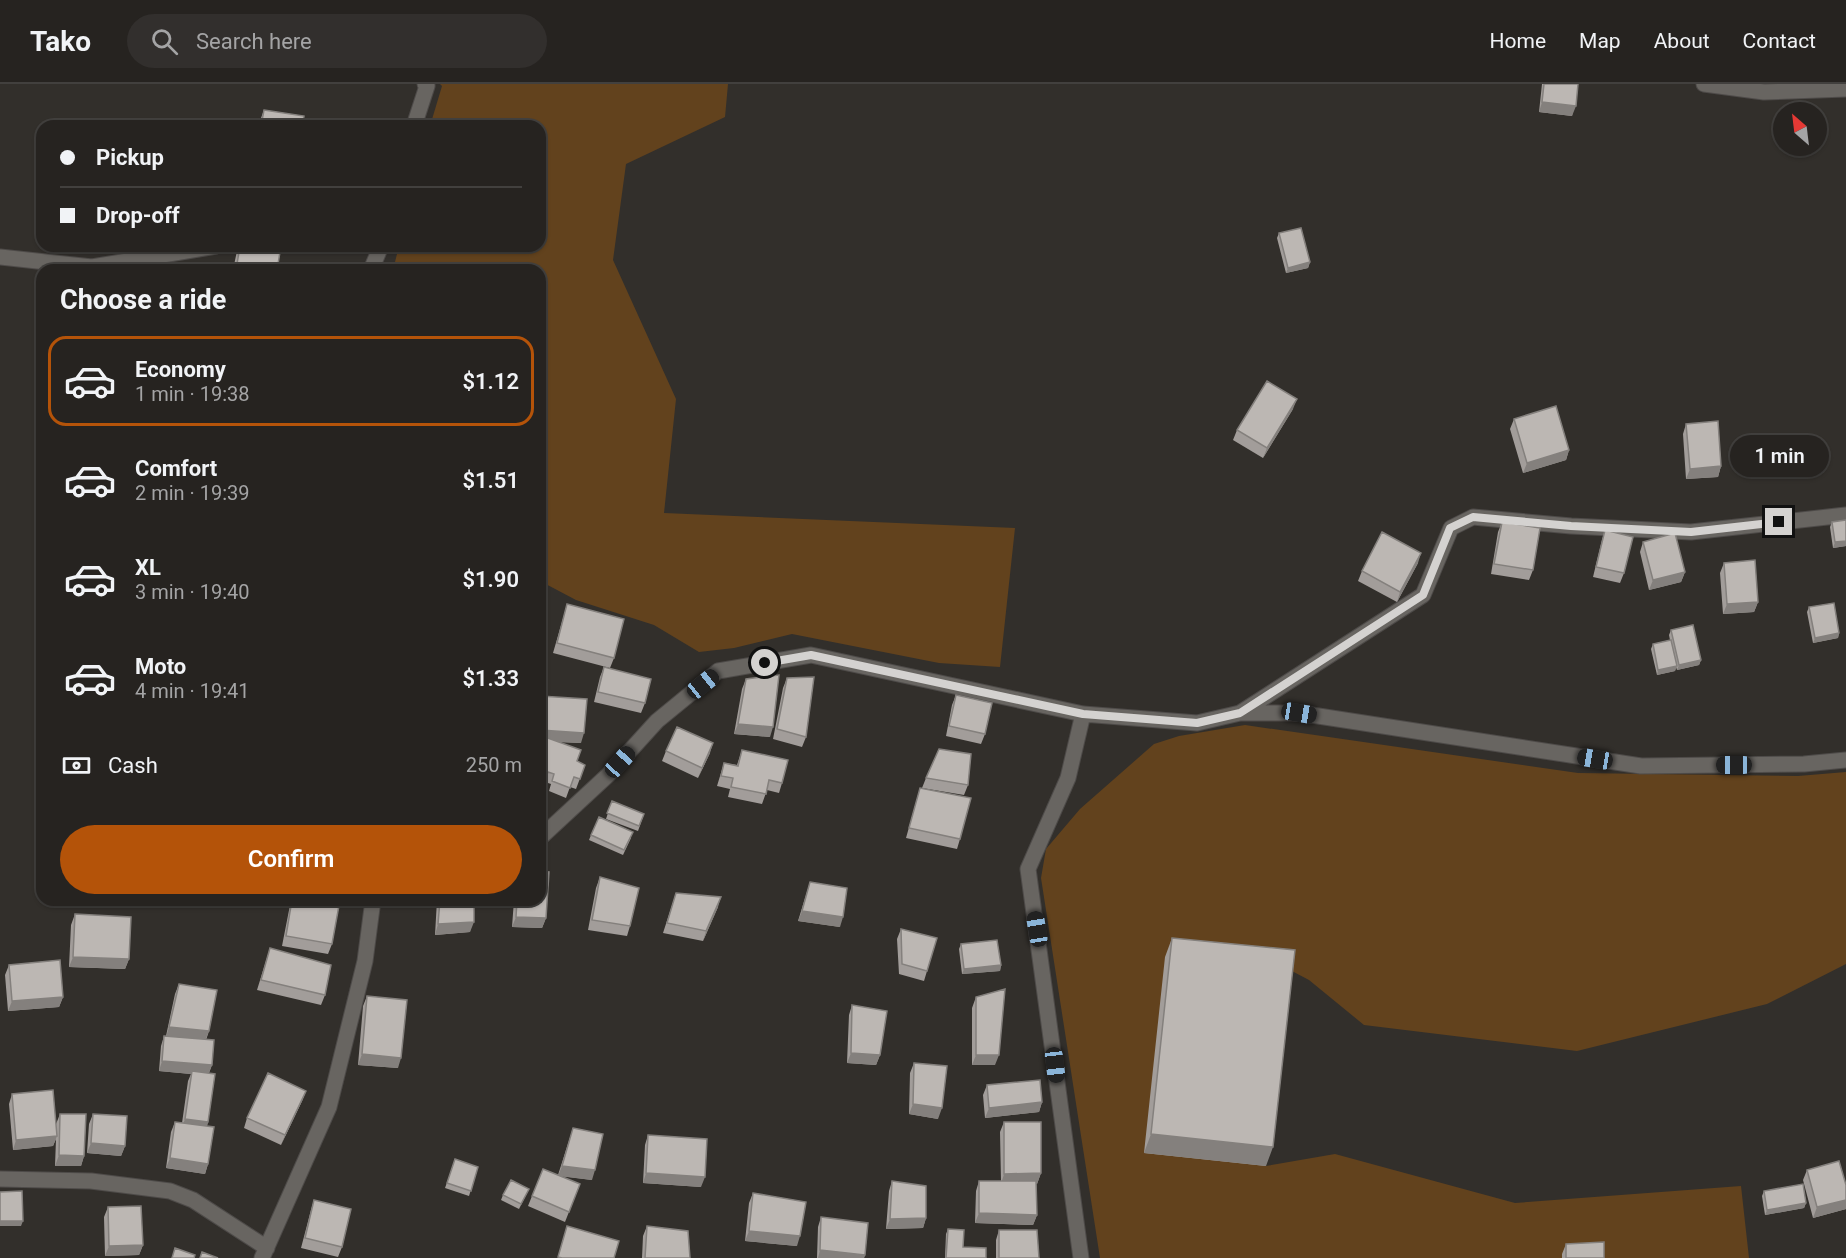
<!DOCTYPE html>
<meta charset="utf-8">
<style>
:root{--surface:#262320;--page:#322f2d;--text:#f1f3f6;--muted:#a4a4a5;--line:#42403e;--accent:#b45309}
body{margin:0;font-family:Roboto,sans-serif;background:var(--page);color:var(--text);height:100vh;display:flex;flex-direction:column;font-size:22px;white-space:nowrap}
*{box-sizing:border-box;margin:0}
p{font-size:20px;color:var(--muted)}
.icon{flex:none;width:33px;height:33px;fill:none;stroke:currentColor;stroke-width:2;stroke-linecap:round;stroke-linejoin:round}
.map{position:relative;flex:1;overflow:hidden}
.details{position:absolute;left:36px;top:180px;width:510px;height:642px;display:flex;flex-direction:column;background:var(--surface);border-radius:18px;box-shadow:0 2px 4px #0004,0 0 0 2px var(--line)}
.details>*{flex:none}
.guide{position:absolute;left:36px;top:36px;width:510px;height:132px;border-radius:18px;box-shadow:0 2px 4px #0004,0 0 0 2px var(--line);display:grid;align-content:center;height:132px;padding:0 24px;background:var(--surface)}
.needle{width:39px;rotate:332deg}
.buttons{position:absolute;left:1773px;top:18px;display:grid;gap:12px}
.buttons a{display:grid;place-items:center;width:54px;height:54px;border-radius:50%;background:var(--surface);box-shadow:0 2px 4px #0004,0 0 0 2px var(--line);font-size:30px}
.end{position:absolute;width:27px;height:27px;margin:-14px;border:8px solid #d4d2d0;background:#111;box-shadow:0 0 0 3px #111}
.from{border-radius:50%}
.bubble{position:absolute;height:42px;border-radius:21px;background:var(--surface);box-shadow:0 2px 4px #0004,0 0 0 2px var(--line);font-size:20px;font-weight:600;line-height:42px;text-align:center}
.car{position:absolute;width:18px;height:36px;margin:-18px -9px;border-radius:8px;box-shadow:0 0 4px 2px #0007;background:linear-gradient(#222 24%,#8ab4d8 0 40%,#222 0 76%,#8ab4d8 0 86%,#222 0)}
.guide b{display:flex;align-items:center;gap:21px;height:57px;font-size:22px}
.guide b+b{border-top:2px solid var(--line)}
.guide i{width:15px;height:15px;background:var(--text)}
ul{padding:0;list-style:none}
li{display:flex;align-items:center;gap:18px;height:90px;margin:0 12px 9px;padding:0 12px;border:3px solid transparent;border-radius:18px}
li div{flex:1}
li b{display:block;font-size:22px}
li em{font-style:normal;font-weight:600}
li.selected{border-color:var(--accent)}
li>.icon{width:54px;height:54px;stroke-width:1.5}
h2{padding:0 24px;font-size:27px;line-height:72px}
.pay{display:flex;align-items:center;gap:15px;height:66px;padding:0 24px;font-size:22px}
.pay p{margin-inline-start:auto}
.primary-button{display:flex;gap:12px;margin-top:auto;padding:12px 24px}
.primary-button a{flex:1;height:69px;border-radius:36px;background:var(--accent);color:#fff;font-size:24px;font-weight:600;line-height:69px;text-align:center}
header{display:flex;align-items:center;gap:36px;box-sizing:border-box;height:84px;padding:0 30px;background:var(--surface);border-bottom:2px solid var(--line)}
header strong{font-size:28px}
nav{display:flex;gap:33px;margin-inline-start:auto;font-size:21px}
.search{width:420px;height:54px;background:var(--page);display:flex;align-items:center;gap:15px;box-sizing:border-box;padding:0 21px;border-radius:33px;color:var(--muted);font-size:22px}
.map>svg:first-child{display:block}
.green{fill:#62421d}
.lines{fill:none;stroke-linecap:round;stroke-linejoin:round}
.minor-casing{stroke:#4e4b49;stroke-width:17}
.tertiary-casing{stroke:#4e4b49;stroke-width:17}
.minor{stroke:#686561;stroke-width:15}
.tertiary{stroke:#686561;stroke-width:15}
.wall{fill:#a29d9a}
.shaded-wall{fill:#84807d}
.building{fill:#bcb7b3;stroke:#84807d;stroke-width:1.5}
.route{stroke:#d4d2d0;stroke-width:8}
</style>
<header>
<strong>Tako</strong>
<div class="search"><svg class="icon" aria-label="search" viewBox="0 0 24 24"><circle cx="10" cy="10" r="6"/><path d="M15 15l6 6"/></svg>Search here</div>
<nav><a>Home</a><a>Map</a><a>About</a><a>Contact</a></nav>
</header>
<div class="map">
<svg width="1846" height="1174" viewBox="0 0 1846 1174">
<rect width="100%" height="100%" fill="#322f2b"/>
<path class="green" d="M440,0H728L725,33L626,80L613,176L676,315L664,429L1015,444L1000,583L939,579L792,550L734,564L699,568L654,541L576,516L540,497V186H393L399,162H540V42H430L442,2Z
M1245,641L1578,689L1798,692L1846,688V880L1767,920L1577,967L1364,941L1309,896L1288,885L1266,1082L1335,1070L1515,1119L1741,1102L1749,1174H1100L1041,794L1046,765L1080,725L1154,660L1179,652Z"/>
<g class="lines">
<g class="minor-casing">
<path id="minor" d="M414,42L427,2L425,0
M0,173L92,183L216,162
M371,186L381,162
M1240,629L1423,511L1451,444L1473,433L1571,442L1691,448L1846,431
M540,754L608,691L657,637L718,587L811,571L1083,630L1197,639L1240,629H1299L1641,682L1804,680L1846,676
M0,1095L91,1097L170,1107L193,1116L267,1164
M262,1174L329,1023L365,877L373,816
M1081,1174L1028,785L1068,694L1083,630"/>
</g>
<g class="tertiary-casing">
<path id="tertiary" d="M1704,0L1764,8L1846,5"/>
</g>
<use href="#minor" class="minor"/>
<use href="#tertiary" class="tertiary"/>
</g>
<path class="wall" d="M1542,0H1578L1572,32L1539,28Z
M264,26L302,42H258Z
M1279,149L1310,178L1308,184L1286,189L1277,154Z
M238,162H281L277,186H233Z
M1293,325L1263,374L1233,356L1237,346Z
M1514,335L1569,366L1566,376L1523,389L1510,345Z
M1686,340L1721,382L1718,393L1686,395L1683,350Z
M1846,436V462L1833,464L1830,443L1832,438Z
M1502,438L1533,486L1529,496L1491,490L1498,448Z
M1605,446L1624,489L1620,499L1593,493L1602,456Z
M1643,458L1685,488L1681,498L1649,506L1640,468Z
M1418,479L1397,518L1358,497L1362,487Z
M1724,479L1758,518L1754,528L1723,530L1720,489Z
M567,520L614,574L610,584L553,569L564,531Z
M1809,523L1839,549L1838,554L1813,559L1807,528Z
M1671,546L1701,576L1699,581L1677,586L1676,583L1675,587L1657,591L1651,565L1653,560L1670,556L1669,551Z
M604,583L645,619L641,629L594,618L600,593Z
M787,594L806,653L802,663L773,655L783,604Z
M746,595L770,653L734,650L742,605Z
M956,611L985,650L981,660L946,652L952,621Z
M540,612L581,659L558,658L577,677L585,681L576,705L570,703L566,714L549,707L551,700L545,698L542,704L540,703V668L544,657H540Z
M742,666L782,699L779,709L767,706L762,720L728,713L730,705L717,702L724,679L737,681Z
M666,667L710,669L698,694L662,677Z
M926,694L968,701L964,711L922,704Z
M920,704L960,755L957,765L906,754Z
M612,717L644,730L638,747L606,735Z
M591,751L631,754L623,771L589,756Z
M600,793L630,842L627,852L588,846L596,804Z
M810,798L840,843L798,837Z
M676,809L718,823L703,857L663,849Z
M291,816H340L332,860L328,870L282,862Z
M437,816H474L470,848L435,851Z
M514,816H540L546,834L542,844L512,843Z
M75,830L129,875L125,885L69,883L71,841Z
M901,845L927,887L924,897L899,890L897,855Z
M1172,854L1266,1082L1144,1069L1165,873Z
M961,860L1001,881L1000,887L962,890L959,865Z
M270,864L325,911L321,921L257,906Z
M9,881L63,913L59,923L8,927L5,891Z
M179,900L209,947L206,956L212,981L209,989L208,1038L207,1042L208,1080L205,1090L166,1084L171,1048L175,1038L182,1039L188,997L191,990L159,987L161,962L164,952H166L175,910Z
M367,912L398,984L358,981L363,922Z
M976,913L995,981H972V924Z
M852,921L880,971L876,981L847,979L849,931Z
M914,979L938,1035L909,1030L910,989Z
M987,1001L1042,1018L1039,1028L985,1034L983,1011Z
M306,1007L302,1017L281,1061L244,1044L247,1034Z
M12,1010L56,1040L60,1030L84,1072L81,1082H55L56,1055L53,1062L13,1066L9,1020Z
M93,1030L125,1062L121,1072L87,1069L89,1040Z
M1004,1038L1041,1089L1037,1100H1036L1037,1131L1033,1141L975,1139L976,1107L979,1097H1001L1000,1048Z
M573,1044L592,1096L561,1092L576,1110L565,1138L528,1122L532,1112L558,1091Z
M648,1051L701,1103L643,1099L645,1061Z
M455,1075L478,1083L469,1112L445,1104Z
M1807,1086L1846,1101V1125L1813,1134L1803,1096Z
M892,1097L926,1134L923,1144L886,1145L889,1107Z
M529,1105L519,1125L501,1116L503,1111Z
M1764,1107L1806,1119L1804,1124L1765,1131L1762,1112Z
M753,1109L797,1162L745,1157L749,1119Z
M314,1116L342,1163L338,1173L301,1164L311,1126Z
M108,1123L143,1161L139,1171L105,1172L104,1133Z
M821,1133L865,1171L864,1174H817L818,1143Z
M647,1142L690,1174H642L643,1152Z
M948,1145L963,1163L986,1174H945L946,1150Z
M999,1146L1039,1174H996V1156Z
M1566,1160L1604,1174H1562V1170Z"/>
<path class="shaded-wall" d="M1542,18L1576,22L1572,32L1539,28Z
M1310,178L1308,184L1286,189L1288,184Z
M1297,315L1293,325L1263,374L1267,364Z
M1569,366L1566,376L1523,389L1527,379Z
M1721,382L1718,393L1686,395L1690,385Z
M1846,457V462L1833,464L1835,458Z
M1421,469L1418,479L1397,518L1400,508Z
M1685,488L1681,498L1649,506L1653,496Z
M1758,518L1754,528L1723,530L1727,520Z
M1839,549L1838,554L1813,559L1815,554Z
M1701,576L1699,581L1677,586L1679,581Z
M1677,582L1675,587L1657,591L1658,586Z
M738,640L773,643L770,653L734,650Z
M540,646L584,649L581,659L540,657Z
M713,659L710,669L698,694L702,684Z
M721,813L718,823L703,857L706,847Z
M802,827L843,833L840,843L798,837Z
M516,833L546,834L542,844L512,843Z
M474,838L470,848L435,851L438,840Z
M73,873L129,875L125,885L69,883Z
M1001,881L1000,887L962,890L964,885Z
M63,913L59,923L8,927L12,917Z
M169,943L209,947L205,957L166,953Z
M851,969L880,971L876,981L847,979Z
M362,970L401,974L398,984L358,981Z
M976,971H999L995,981H972Z
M162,977L212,981L208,991L192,987L191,990L159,987Z
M306,1007L302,1017L281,1061L285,1051Z
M1042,1018L1039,1028L985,1034L989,1024Z
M913,1020L942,1024L938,1035L909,1030Z
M185,1035L208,1038L205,1048L181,1045Z
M1151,1050L1273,1063L1266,1082L1144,1069Z
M57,1052L53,1062L13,1066L16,1056Z
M91,1059L125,1062L121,1072L87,1069Z
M59,1071L84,1072L81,1082H55Z
M170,1074L208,1080L205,1090L166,1084Z
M562,1082L595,1086L592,1096L558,1092Z
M646,1089L705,1093L701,1103L643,1099Z
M1041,1089L1037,1100H1001L1004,1090Z
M1846,1116V1125L1813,1134L1817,1123Z
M1806,1119L1804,1124L1765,1131L1767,1126Z
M979,1129L1037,1131L1033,1141L975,1139Z
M926,1134L923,1144L886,1145L890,1135Z
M0,1137H23L21,1142H0Z
M749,1147L800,1152L797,1162L745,1157Z
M143,1161L139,1171L105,1172L109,1162Z
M820,1166L865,1171L864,1174H818Z"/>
<path class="building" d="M1544,0H1578L1576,22L1542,18Z
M264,26L304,32L302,42H261Z
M1301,144L1310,178L1288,184L1279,149Z
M240,162H281L277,186H236Z
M1267,297L1297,315L1267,364L1237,346Z
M1556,322L1569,366L1527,379L1514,335Z
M1718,337L1721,382L1690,385L1686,340Z
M1846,436V457L1835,458L1832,438Z
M1502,438L1540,444L1533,486L1494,480Z
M1605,446L1633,453L1624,489L1596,483Z
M1382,448L1421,469L1400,508L1362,487Z
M1675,449L1685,488L1653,496L1643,458Z
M1755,476L1758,518L1727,520L1724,479Z
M1834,519L1839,549L1815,554L1809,523Z
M567,520L624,535L614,574L557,559Z
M1693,541L1701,576L1679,581L1671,546Z
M1671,556L1677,582L1658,586L1653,560Z
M604,583L651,595L645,619L598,608Z
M779,591L773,643L738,640L746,595Z
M814,593L806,653L777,645L787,594Z
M956,611L992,619L985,650L949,642Z
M540,612L587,615L584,649L540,646Z
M677,643L713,659L702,684L666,667Z
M545,653L581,666L577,677L585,681L580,695L574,693L570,704L552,697L554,690L548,688L546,694L540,692V668Z
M939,665L971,670L968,701L926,694Z
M742,666L788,676L782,699L769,696L766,710L731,703L733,694L721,692L724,679L738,682Z
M920,704L971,714L960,755L909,744Z
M612,717L644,730L639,742L607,729Z
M599,733L633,748L624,766L591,751Z
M540,787L549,788L546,834L516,833L517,816H540Z
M600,793L639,804L630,842L592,836Z
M810,798L847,804L843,833L802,827Z
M676,809L721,813L706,847L667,839Z
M292,816H340L332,860L286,852Z
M440,816H474V838L438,840Z
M75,830L131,833L129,875L73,873Z
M901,845L937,854L927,887L902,880Z
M1172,854L1295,866L1273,1063L1151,1050Z
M997,856L1001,881L964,885L961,860Z
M270,864L331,881L325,911L261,896Z
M60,876L63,913L12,917L9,881Z
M179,900L217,906L209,947L169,943Z
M1005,905L999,971H976V913Z
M367,912L407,916L401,974L362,970Z
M852,921L887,927L880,971L851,969Z
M164,952L214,956L212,981L162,977Z
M914,979L947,982L942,1024L913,1020Z
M192,987L215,990L208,1038L185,1035Z
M268,989L306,1007L285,1051L247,1034Z
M1040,996L1042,1018L989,1024L987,1001Z
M53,1006L57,1052L16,1056L12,1010Z
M60,1030H86L84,1072L59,1071Z
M93,1030L127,1032L125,1062L91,1059Z
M175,1038L214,1043L208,1080L170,1074Z
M1004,1038H1041V1089L1004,1090Z
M573,1044L603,1050L595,1086L562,1082Z
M648,1051L707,1055L705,1093L646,1089Z
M455,1075L478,1083L471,1107L447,1099Z
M1839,1077L1846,1101V1116L1817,1123L1807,1086Z
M543,1085L580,1100L569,1128L532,1112Z
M511,1096L529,1105L521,1120L503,1111Z
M892,1097L926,1102V1134L890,1135Z
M979,1097H1036L1037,1131L979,1129Z
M1803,1100L1806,1119L1767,1126L1764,1107Z
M22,1107L23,1137H0V1108Z
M753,1109L806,1118L800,1152L749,1147Z
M314,1116L351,1125L342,1163L305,1154Z
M141,1122L143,1161L109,1162L108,1123Z
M821,1133L868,1139L865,1171L820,1166Z
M567,1142L619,1157L614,1174H562L558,1173Z
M647,1142L688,1147L690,1174H645Z
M948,1145L964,1146L963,1163L986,1164V1174H946Z
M999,1146H1037L1039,1174H999Z
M1604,1158V1174H1566V1160Z
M175,1164L195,1171L194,1174H172Z
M202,1168L218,1174H200Z"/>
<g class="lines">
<path class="route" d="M765,579L811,571L1083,630L1197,639L1240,629L1423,511L1450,444L1473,433L1571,442L1691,448L1779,438"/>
</g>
</svg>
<div class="buttons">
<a><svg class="needle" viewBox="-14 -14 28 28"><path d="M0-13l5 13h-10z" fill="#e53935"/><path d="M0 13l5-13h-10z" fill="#a4a4a5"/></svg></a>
</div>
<i class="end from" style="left:765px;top:579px"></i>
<i class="end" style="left:1779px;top:438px"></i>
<div class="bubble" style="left:1730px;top:351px;width:99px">1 min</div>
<i class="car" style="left:703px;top:600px;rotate:51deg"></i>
<i class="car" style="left:1299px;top:629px;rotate:99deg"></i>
<i class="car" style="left:1595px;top:675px;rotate:279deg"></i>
<i class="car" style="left:620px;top:678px;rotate:42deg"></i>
<i class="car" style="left:1734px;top:681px;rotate:270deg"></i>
<i class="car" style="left:1037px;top:845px;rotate:351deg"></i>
<i class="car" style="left:1055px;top:981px;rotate:173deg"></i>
<div class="guide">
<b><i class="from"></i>Pickup</b>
<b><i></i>Drop-off</b>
</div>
<section class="details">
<h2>Choose a ride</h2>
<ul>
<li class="selected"><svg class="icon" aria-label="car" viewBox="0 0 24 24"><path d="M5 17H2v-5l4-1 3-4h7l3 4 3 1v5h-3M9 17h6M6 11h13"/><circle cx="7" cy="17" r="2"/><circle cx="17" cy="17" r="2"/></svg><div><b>Economy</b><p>1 min · 19:38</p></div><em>$1.12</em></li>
<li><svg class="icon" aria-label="car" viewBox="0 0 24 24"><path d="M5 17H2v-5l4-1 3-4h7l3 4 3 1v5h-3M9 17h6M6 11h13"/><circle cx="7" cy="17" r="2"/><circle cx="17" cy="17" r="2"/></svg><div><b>Comfort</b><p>2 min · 19:39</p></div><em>$1.51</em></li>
<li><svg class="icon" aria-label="car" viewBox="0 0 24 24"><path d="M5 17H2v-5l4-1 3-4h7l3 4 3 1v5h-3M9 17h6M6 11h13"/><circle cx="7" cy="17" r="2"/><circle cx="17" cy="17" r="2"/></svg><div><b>XL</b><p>3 min · 19:40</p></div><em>$1.90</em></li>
<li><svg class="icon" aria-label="car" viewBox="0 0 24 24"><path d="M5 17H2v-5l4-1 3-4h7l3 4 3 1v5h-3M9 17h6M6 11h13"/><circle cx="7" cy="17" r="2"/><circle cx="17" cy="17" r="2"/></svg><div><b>Moto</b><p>4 min · 19:41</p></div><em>$1.33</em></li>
</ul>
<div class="pay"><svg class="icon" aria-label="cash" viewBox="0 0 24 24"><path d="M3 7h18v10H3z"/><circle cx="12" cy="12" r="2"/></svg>Cash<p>250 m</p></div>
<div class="primary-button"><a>Confirm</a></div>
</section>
</div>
